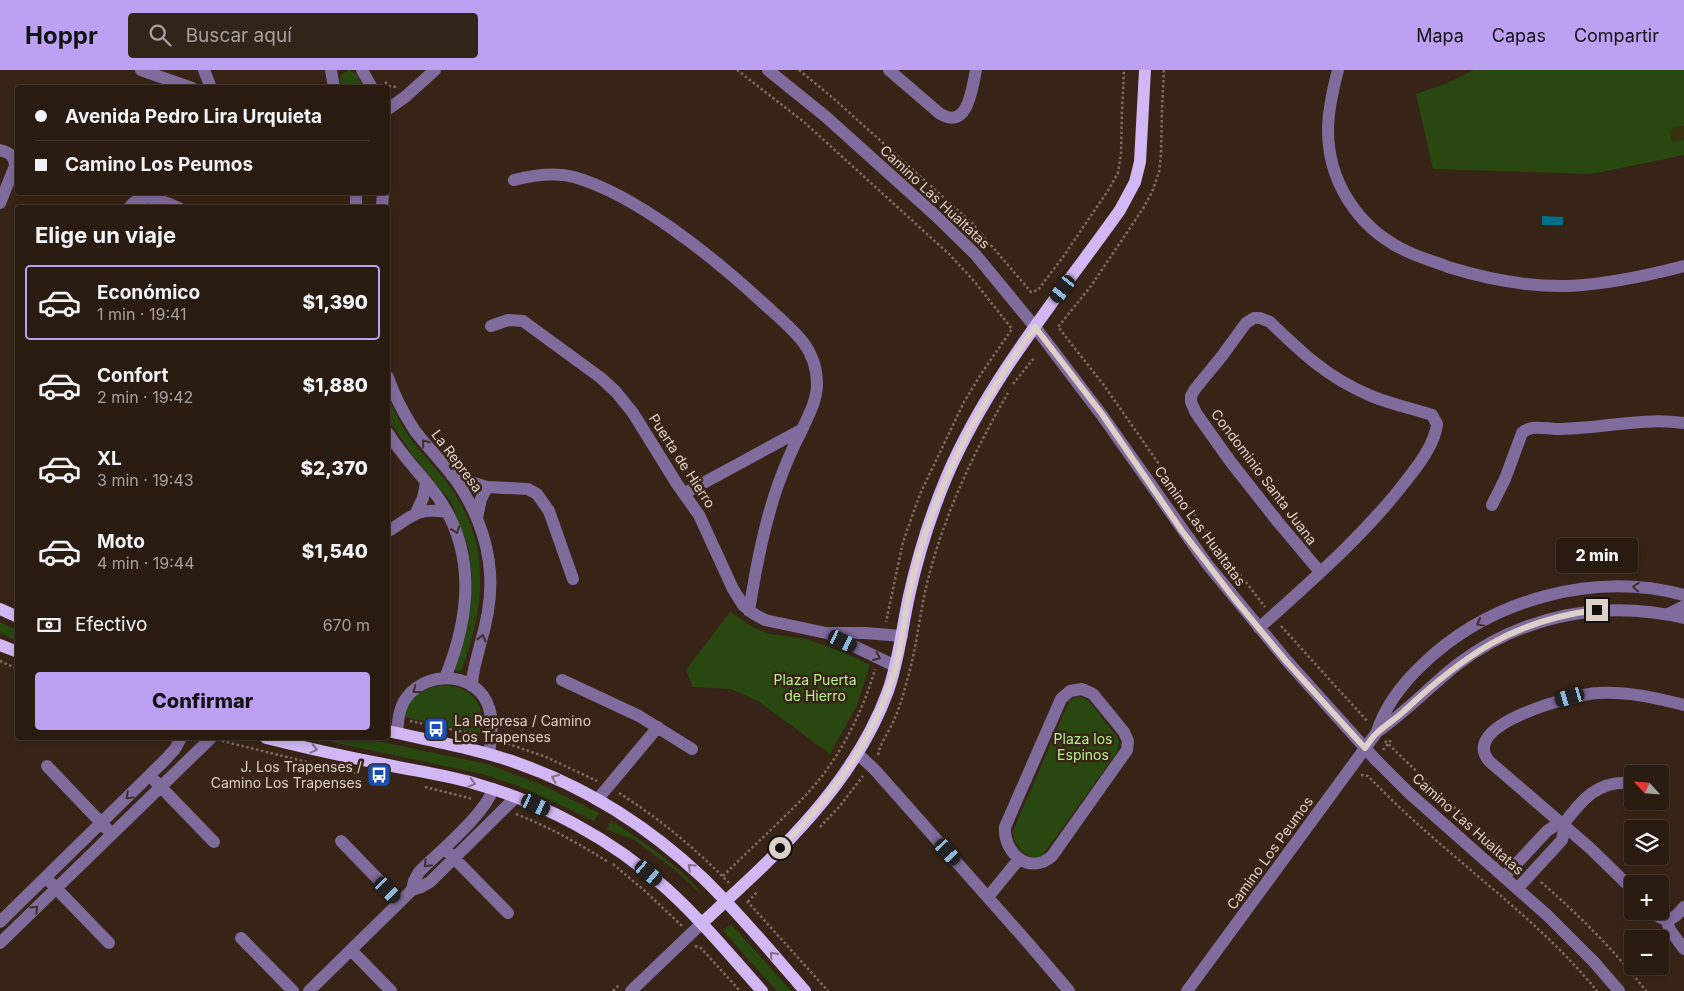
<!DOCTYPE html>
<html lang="es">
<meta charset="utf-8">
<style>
:root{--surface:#291b10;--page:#312419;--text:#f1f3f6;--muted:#a5a19f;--line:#453930;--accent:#bca0f2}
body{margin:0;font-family:Inter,sans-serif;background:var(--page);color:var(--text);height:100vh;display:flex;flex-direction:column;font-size:19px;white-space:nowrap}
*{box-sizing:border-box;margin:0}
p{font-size:16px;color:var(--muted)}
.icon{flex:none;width:28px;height:28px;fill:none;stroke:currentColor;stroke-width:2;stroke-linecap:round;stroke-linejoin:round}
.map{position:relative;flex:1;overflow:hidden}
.side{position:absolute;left:15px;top:135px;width:375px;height:535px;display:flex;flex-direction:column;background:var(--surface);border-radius:5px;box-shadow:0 2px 8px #0003,0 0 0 1px var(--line)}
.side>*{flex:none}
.banner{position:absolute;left:15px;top:15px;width:375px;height:110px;border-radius:5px;box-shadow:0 2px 8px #0003,0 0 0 1px var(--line);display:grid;align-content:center;height:110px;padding:0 20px;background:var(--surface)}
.needle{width:32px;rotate:296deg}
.tools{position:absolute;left:1624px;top:695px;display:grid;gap:10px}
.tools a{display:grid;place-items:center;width:45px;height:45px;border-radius:5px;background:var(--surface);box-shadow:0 2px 8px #0003,0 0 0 1px var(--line);font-size:25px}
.end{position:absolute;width:22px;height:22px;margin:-11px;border:6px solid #ddd0c8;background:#111;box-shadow:0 0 0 2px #111}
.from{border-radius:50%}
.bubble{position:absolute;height:35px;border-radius:5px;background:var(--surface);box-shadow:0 2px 8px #0003,0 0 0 1px var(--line);font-size:16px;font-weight:800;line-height:35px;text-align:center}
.car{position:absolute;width:15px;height:30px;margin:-15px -8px;border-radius:6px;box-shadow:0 0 4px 1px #0007;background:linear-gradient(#222 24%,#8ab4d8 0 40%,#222 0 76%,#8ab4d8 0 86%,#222 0)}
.banner b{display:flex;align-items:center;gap:18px;height:48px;font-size:19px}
.banner b+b{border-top:1px solid var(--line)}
.banner i{width:12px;height:12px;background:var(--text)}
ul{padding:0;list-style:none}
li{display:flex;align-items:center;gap:15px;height:75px;margin:0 10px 8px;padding:0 10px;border:2px solid transparent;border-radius:5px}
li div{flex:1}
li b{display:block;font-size:19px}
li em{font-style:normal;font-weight:800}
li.active{border-color:var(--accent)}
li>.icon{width:45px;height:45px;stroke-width:1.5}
h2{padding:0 20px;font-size:22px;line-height:60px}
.pay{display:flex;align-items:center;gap:12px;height:55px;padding:0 20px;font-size:19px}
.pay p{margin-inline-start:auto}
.cta{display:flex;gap:10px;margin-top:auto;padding:10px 20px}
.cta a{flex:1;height:58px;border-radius:5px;background:var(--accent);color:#111;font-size:20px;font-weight:800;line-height:58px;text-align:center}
header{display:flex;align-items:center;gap:30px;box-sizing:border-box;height:70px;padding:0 25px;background:var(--accent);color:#111}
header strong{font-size:24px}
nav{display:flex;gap:28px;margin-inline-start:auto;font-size:18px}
.search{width:350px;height:45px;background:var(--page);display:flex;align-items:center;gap:12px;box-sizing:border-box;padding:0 18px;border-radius:5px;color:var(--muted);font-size:19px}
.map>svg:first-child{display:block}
.green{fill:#284810}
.sand{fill:#38300f}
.water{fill:#027088}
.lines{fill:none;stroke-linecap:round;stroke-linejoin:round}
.path{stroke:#7d6d61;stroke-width:2.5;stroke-dasharray:2.5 2.5;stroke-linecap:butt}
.minor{stroke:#806b9d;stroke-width:12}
.major{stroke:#d1b8f5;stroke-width:12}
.oneway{stroke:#422f2a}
.oneway2{stroke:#846e86}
.route{stroke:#ddd0c8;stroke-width:6}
.labels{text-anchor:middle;stroke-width:5;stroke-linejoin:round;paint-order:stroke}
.street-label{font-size:14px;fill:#ddd0c8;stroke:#372416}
.park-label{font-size:14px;fill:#b4f38f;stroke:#372416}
.poi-label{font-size:14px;fill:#ddd0c8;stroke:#372416;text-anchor:start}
</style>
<header>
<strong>Hoppr</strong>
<div class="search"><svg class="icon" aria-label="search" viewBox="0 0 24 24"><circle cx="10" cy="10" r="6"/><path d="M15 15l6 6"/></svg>Buscar aquí</div>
<nav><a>Mapa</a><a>Capas</a><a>Compartir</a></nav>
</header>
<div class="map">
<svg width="1684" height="921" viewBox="0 0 1684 921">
<rect width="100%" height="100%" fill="#372416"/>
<path class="green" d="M350,0L357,5L363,17H341C338,8 341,3 350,0Z
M1474,0H1684V85L1592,104L1433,99L1416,24L1445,14Z
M388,326C395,342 403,359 414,373C425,387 438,400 448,414C492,473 485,534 462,600L456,601L454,596L470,539L472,506L469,480L451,432L411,383L388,348Z
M730,542L754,558L770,564L806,569L845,583L870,595L857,635L830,684L758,631L731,619L693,617L686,600Z
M0,552L17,560V571L0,563Z
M441,615C446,616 452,616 457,617C478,623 486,644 482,664L405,647C406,627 424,619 441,615Z
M1077,627H1082L1088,630L1119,669L1118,681L1043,785L1037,789C1025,786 1012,774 1013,761L1067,636L1070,630Z
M313,668H363L487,694L542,715L599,743L594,751L524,718L483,704Z
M611,751C632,763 693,806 702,825L675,800L633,769L614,763L607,759Z
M731,854L791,921H777L723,861Z"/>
<path class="sand" d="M1684,56V70L1673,72C1670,67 1669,62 1673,57Z"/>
<path class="water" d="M1542,146L1563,147V155H1542Z"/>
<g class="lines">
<path class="path" d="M737,0L804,52L949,184L974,211L1012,259L981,304L964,332L920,424L903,472L886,552
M799,0L833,28L972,153L1031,222L1038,220L1063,187L1109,119L1118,103L1121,84L1122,42L1124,0
M1164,0L1162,39L1161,84L1159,102L1152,122L1144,137L1091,216L1058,257L1103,314L1196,447L1265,537
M385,12L390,16L396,17
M1013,314L1034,288
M1281,556L1368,652
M0,591L18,599
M410,651L478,665
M222,671L319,695
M1385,671L1458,741L1508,784
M503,672L546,687L597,711
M1383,680L1392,669
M878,685C880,673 889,662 894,650C900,637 904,622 908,607C916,579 919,550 925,522C941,451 972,385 1008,323
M339,700L360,704
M1361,705L1368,706C1392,731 1418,755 1445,778C1498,824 1553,867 1597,921
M425,717L473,729
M619,723C660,749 696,779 729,813
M516,744C549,757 578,773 608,792
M820,757L839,737L863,706
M613,794L645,821L682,856
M723,806C750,779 779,753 805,726C838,691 862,645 875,599
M1541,812C1579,845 1615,881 1646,921
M747,831L828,921
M748,832L757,822
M695,876L701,878L740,921
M613,921L619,915"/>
<path class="minor" d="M141,0L192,18
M204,0L211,18
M331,0L334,18
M362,0L372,18
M768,0L825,46L935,145L975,184L1035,257L1101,344L1207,494L1287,591L1375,689L1409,723L1547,845L1594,892L1619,921
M889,0L939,43C968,62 972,18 976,0
M1338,0C1333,19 1328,40 1328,60C1328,111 1357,156 1402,179C1417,187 1433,191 1448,197C1487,209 1527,217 1568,216C1607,214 1646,206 1684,196
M388,39L405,27L435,0
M0,80C9,82 15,86 15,96L0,133
M514,110C534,105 554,102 574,107C637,125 714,188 762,232C776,245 791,257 803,272C812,284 817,299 817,314C817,332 807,348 800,364C792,379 785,396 779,412C764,454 756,498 749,541
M129,138C142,119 162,131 179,138
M356,138V122
M382,138L383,122
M491,256L508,250L523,251L601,308L616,322L633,343L677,414L699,445L733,519L743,535L754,544L765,550L826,563H865L902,566
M388,307C394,326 404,344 415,361C427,376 440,390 452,405C473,433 488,468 490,503C492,528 487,552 480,575C477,589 472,601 472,616
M388,363C402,386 421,404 437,426C477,482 470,547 445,608
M452,406L487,417L528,419L537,424L549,441L573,509
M685,423L801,360
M1492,435L1505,409L1522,363C1531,354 1545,359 1556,359C1598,359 1642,347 1684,353
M416,443L423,428L426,413
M477,448L481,429L487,417
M388,461C412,447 416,437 447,442
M1668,544L1684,536
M1259,558C1311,511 1366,464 1409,407C1420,393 1435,373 1437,354L1432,345C1411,338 1389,334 1369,325C1327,307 1302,283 1270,252L1260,248H1254L1246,253L1222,286L1195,319L1191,326V332L1196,343L1230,391L1278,452L1320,502
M831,565L895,596
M562,610L639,646L692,679
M1082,619L1093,624L1124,662L1128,671L1127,680L1052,786C1030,806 1003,783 1005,757L1061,629L1070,621Z
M1377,662C1385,635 1403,613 1423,594C1491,529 1594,501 1684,525
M397,663C398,650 399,637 407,627C428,599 478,602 489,638C494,653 491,668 489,684
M858,684L875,700L1029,874L1069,921
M47,696L107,759
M155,711L214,772
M597,730L658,657
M341,771L400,832
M449,783L508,843
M1504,807L1547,761L1556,755H1563
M51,813L109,873
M1518,818L1562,770L1564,760L1563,755C1582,729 1598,710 1632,713
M1632,819L1590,778L1490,692C1455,655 1575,624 1598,623C1627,621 1656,628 1684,635
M412,820L414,811L419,802C439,782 485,744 493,719
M988,827L1019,789
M1653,841C1665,855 1674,850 1684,837
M1666,849L1670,860L1684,879
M0,852L164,691L175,679L181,668
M241,868L293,921
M0,873L211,668
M351,880L391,921
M309,921L412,820L421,817L430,812L516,727
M631,921L702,853
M1187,921L1377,662C1406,642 1430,616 1458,594C1523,545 1605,529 1684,548"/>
<path class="major" d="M0,539L18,547
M0,575L18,582
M388,661C431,671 475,678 517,693C586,717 650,758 703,808C739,843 772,883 805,921
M266,668C306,678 347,687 388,695C416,701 445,705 473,713C544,733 612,769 667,819C701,850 731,886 762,921
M702,853C775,786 853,717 888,621C899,590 902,558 909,526C918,485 931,444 947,406C989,308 1059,226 1120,140L1135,112L1140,92L1145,0"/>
</g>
<defs><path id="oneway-chevron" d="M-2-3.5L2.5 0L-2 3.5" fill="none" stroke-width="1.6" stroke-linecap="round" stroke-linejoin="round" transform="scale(1.25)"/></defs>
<g class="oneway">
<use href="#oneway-chevron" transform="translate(425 373) rotate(-129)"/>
<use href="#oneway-chevron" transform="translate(456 460) rotate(70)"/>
<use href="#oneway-chevron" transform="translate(1636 517) rotate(-176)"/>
<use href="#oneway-chevron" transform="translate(1480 553) rotate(151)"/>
<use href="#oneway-chevron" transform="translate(482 568) rotate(-76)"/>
<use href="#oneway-chevron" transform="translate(877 587) rotate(25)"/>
<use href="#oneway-chevron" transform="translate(416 620) rotate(143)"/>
<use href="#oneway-chevron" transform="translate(129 726) rotate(136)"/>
<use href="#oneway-chevron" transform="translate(427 794) rotate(135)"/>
<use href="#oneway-chevron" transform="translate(35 839) rotate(-44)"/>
</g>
<g class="oneway2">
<use href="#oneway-chevron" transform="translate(314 679) rotate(13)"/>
<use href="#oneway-chevron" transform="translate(555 708) rotate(-155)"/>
<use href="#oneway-chevron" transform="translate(472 713) rotate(15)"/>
<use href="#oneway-chevron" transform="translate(691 797) rotate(-138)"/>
<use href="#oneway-chevron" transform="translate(773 885) rotate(-132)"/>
</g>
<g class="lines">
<path class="route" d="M780,778C833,726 876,668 896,595C902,573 904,551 908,529C913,504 920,479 928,456C952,384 990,318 1035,257L1102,344L1182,461L1233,527L1286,591L1365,678C1369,673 1372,667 1377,663C1385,655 1396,649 1404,641C1464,585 1514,550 1597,540"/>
</g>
<defs>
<g id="bus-square" transform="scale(1.25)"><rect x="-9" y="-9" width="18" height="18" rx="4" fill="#1a4fb4" stroke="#372416"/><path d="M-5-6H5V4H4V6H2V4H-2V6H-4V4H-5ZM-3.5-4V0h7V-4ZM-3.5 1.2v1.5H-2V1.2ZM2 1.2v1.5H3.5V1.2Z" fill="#fff"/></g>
</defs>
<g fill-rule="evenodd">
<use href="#bus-square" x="436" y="659"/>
<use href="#bus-square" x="379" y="705"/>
</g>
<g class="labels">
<g class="street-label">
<text transform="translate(935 127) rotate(43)" y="5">Camino Las Hualtatas</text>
<text transform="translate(457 391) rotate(53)" y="5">La Represa</text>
<text transform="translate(682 391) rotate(57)" y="5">Puerta de Hierro</text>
<text transform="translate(1264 407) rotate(53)" y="5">Condominio Santa Juana</text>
<text transform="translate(1200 456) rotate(54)" y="5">Camino Las Hualtatas</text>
<text transform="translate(1468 754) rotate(42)" y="5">Camino Las Hualtatas</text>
<text transform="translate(1270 783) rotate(-54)" y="5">Camino Los Peumos</text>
</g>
<g class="park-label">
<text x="815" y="615">Plaza Puerta<tspan x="815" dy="16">de Hierro</tspan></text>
<text x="1083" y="674">Plaza los<tspan x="1083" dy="16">Espinos</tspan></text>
</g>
<g class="poi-label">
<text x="454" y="656">La Represa / Camino<tspan x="454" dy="16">Los Trapenses</tspan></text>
<text x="362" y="702" text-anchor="end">J. Los Trapenses /<tspan x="362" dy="16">Camino Los Trapenses</tspan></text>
</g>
</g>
</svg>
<div class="tools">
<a><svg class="needle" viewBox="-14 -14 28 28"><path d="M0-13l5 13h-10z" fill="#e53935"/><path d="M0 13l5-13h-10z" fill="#a5a19f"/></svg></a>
<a><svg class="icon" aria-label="layers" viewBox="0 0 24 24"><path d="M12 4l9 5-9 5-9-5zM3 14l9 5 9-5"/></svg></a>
<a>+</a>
<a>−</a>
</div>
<i class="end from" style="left:780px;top:778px"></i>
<i class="end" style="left:1597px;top:540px"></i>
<div class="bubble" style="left:1556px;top:468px;width:82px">2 min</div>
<i class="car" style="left:1063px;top:219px;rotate:217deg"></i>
<i class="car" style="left:843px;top:571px;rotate:116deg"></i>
<i class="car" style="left:1570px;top:627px;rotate:254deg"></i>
<i class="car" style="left:536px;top:735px;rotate:115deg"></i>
<i class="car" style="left:948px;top:782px;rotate:138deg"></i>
<i class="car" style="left:649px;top:803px;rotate:130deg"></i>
<i class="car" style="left:388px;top:820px;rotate:136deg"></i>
<div class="banner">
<b><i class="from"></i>Avenida Pedro Lira Urquieta</b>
<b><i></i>Camino Los Peumos</b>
</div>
<section class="side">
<h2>Elige un viaje</h2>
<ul>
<li class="active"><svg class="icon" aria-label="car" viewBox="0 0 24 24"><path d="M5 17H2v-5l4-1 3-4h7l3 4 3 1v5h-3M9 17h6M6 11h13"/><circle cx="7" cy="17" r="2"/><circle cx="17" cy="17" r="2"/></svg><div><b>Económico</b><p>1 min · 19:41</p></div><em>$1,390</em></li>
<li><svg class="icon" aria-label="car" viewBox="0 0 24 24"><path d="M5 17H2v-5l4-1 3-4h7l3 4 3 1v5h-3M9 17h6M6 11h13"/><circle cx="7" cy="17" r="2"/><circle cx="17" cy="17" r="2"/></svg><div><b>Confort</b><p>2 min · 19:42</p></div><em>$1,880</em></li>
<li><svg class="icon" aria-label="car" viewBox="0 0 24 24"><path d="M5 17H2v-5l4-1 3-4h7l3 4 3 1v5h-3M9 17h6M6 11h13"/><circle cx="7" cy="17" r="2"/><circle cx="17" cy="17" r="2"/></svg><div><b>XL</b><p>3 min · 19:43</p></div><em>$2,370</em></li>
<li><svg class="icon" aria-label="car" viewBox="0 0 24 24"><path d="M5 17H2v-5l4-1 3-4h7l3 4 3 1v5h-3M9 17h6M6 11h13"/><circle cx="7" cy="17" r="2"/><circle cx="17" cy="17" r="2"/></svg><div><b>Moto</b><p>4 min · 19:44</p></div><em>$1,540</em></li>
</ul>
<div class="pay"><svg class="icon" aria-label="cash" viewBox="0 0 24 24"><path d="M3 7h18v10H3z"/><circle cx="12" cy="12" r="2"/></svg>Efectivo<p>670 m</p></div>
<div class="cta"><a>Confirmar</a></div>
</section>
</div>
